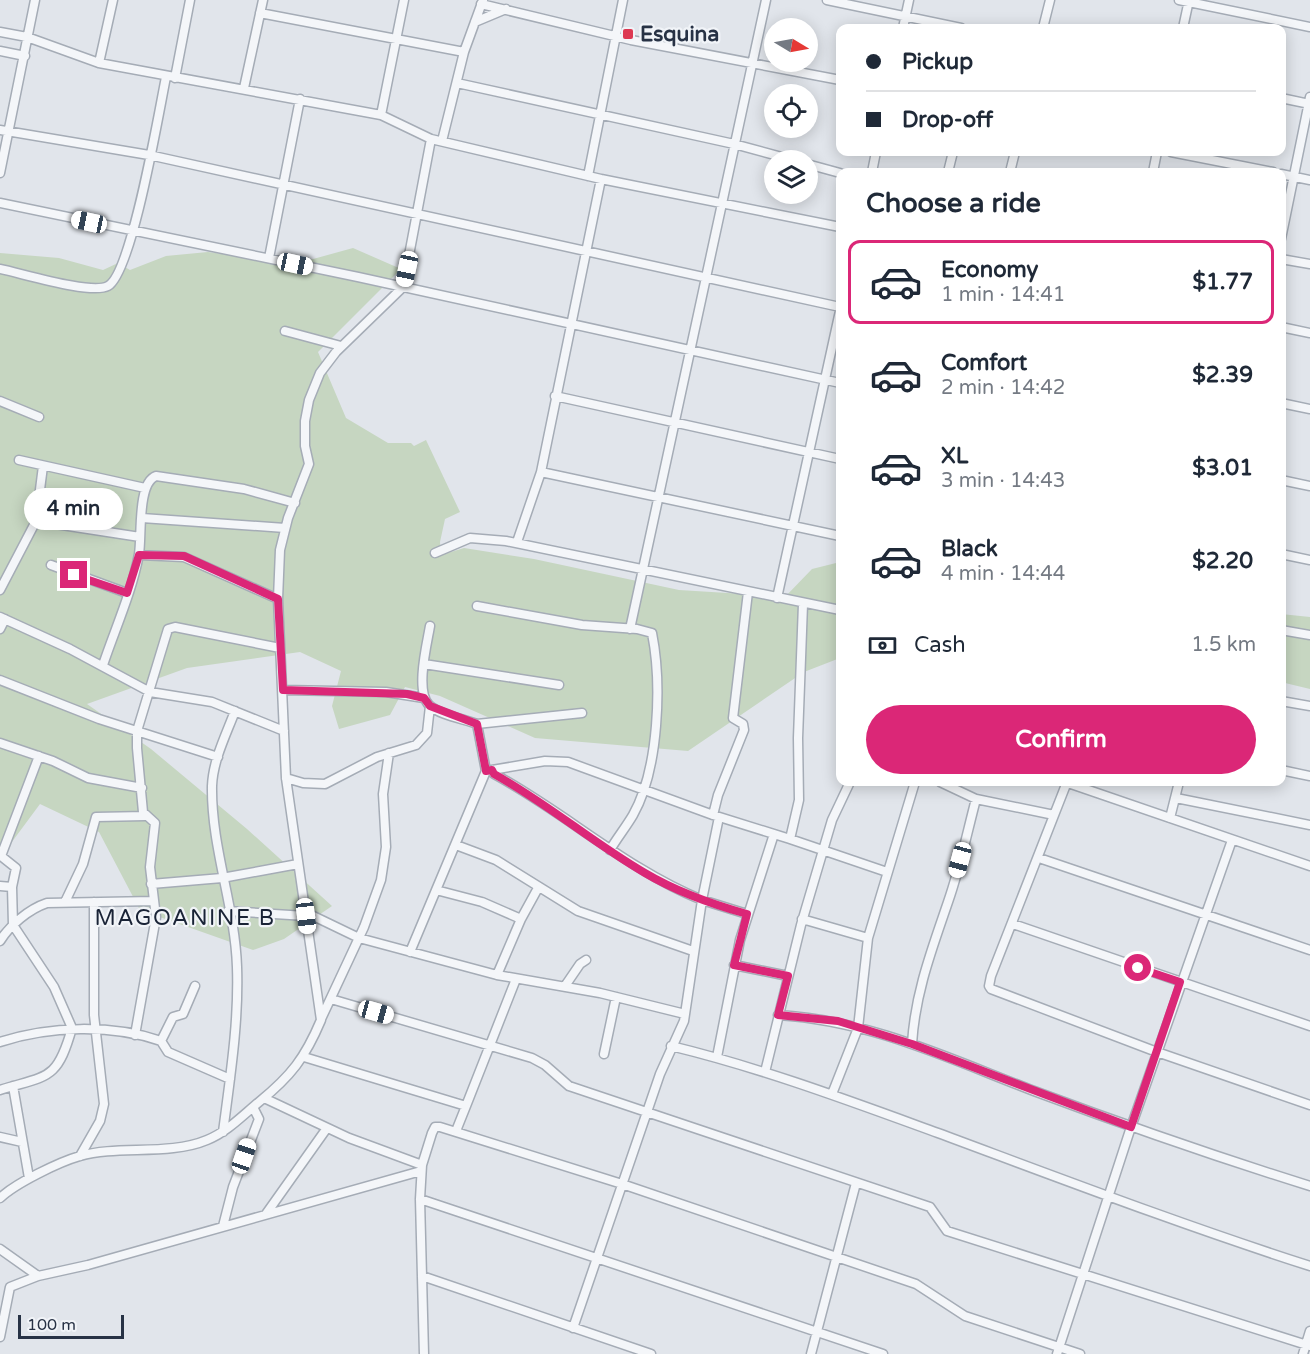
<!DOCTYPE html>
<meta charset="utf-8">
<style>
:root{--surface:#fff;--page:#f6f6f7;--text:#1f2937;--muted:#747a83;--line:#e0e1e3;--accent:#db2777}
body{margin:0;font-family:"Varela Round",sans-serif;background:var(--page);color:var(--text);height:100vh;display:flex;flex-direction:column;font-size:22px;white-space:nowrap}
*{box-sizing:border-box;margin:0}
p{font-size:20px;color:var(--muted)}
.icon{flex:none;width:33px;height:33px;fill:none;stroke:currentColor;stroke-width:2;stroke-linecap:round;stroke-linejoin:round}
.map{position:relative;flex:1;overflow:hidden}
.panel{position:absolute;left:836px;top:168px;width:450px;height:618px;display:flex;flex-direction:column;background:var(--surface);border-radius:12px;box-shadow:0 3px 15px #0003}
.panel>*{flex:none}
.hud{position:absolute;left:836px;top:24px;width:450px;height:132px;border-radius:12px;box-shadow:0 3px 15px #0003;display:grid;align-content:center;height:132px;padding:0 30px;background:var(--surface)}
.needle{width:39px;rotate:100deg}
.buttons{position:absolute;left:764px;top:18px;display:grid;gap:12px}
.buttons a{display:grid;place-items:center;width:54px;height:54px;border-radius:50%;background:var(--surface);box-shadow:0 3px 15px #0003;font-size:30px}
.scale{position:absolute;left:18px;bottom:15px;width:106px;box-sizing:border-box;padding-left:6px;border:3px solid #273245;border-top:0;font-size:16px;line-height:21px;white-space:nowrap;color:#273245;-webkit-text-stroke:4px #f1f4f8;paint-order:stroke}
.end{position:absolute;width:27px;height:27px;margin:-14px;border:8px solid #db2777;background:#fff;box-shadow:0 0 0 3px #fff}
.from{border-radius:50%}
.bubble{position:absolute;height:42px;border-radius:21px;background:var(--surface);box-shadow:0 3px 15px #0003;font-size:20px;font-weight:700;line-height:42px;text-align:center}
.car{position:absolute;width:18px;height:36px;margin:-18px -9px;border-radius:8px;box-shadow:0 0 4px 2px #0007;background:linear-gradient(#fff 24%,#345 0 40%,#fff 0 76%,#345 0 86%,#fff 0)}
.hud b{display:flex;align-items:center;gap:21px;height:57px;font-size:22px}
.hud b+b{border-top:2px solid var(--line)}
.hud i{width:15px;height:15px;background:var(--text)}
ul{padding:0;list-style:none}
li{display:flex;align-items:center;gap:18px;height:84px;margin:0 12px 9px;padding:0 18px;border:3px solid transparent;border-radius:12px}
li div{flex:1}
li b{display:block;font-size:22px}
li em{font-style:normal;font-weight:700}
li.selected{border-color:var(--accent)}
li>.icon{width:54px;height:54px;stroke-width:1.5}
h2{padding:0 30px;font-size:27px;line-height:72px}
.pay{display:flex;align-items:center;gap:15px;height:66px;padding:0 30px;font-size:22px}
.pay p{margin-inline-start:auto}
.action{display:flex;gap:12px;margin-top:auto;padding:12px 30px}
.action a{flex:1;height:69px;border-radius:36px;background:var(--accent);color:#fff;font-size:24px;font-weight:700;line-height:69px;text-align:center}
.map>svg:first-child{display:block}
.green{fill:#c6d6c1}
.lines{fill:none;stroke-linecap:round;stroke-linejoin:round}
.minor-casing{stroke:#a5acb6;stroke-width:11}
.minor{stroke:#f4f6f9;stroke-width:8}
.route{stroke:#db2777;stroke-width:8}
.poi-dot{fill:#dd3952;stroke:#f1f4f8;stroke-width:2}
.labels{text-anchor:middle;stroke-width:4.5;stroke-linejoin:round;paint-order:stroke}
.poi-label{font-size:21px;font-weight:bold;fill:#273245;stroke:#f1f4f8;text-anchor:start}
.neighbourhood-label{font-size:22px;letter-spacing:1.5px;fill:#192336;stroke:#f1f4f8}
</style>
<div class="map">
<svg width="1310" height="1354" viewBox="0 0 1310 1354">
<rect width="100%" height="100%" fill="#e1e5eb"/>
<path class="green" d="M353,248L401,269L318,352L346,418L388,443H411L414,446L426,440L460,512L445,519L440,542L441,555L464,548L534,559L679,590L760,595L783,599L812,569L840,562V658L804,672L688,751L535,738L440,696L405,687L390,715L339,729L332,706L341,671L300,652L187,668L87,704L151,749L247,829L332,906L284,939L253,950L140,910L99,832L40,804L0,858V253L59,258L103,270L118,263L130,270L166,256L208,252L295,264Z
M1281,614L1310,617V689L1281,682Z"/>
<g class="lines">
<g class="minor-casing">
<path id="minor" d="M827,0L961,28
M1179,0L1310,27
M481,4L631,40L840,80
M260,13L464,52
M475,22L506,9
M903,28L909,0
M1043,28L1050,0
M1183,28L1189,0
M0,32L27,37L99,63L381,115L431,139L601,179L840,227
M0,51L25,56
M99,63L113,0
M175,78L190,0
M457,83L734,144L793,160
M244,88L263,0
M1281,98L1310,104
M381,115L404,0
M0,130L149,155L840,307
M442,141L464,52L483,0
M1171,152L1273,172
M807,164L840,173
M872,172L876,152
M948,172L953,152
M1010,172L1015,152
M1153,172L1157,152
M0,173L35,0
M1281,174L1310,180
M588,176L623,0
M0,203L358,277L840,383
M1281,239L1310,97
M269,258L300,99
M1281,259L1310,264
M0,269C21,273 91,295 108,286C132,273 159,111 166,77
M1281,327L1310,333
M285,331L341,346
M555,396L840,459
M0,401L39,417
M1281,403L1310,409
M19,460L145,488
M541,472L840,536
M1281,480L1310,486
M142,518L285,528
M36,521L140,537
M517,542L541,472L601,179
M435,553L470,538L506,541L840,610
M1281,554L1310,560
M139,555L184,557L278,599
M51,565L127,593
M0,590L36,521L43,466
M777,598L840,311
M477,606L582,625L637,629L652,633C662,684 659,769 633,815C626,827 617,838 610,850
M0,617L70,649L150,692L212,702L284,731
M0,629L5,619
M630,629L766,0
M1281,630L1310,635
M424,664L559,685
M103,665C115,629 132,592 139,554C142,536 137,483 156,476L244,489L295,503
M0,680L99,719L218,757
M283,690L386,692L424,698
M1281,701L1310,706
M477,724L582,713
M0,743L53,761L88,778L142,788
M492,770L494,774C566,813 626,869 702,900L719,817
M1281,770L1310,776
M486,771L545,761L568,762L713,815L790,839L799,800L798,738L803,604
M286,778L303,783L325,784L377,757L416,745L427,733L430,706
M940,782L976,799L1054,815
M1067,782L991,976L989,986L991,989L1157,1052L1310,1105
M1068,783L1310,866
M1176,798L1310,825
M713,815L718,795L744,730L743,724L733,718L748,592
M1170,818L1179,782
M790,839L887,872
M456,845L496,860L578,911L693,951
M1039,858L1310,950
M151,884L222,878L298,864
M0,886L12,887
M436,890L482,902L521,919L538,888
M65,902L83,864L96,817L145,816
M228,911L306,916
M305,912L359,938L497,975L600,993L685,1014
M802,919L868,938
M1013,924L1310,1026
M0,941C10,925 29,909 47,903L154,901
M410,952L486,771L477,724C464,719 439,715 429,705C415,691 427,644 430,626
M734,965L788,976
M497,975L521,919
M565,986L580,964L586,960
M331,999L532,1058L545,1065L569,1086L930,1207L947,1231L1310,1346
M778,1015C869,1020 950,1059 1034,1091C1125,1125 1217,1157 1310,1186
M321,1019L364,927L381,880L386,847L383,794L389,753
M135,1035L156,917L150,867L155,823L143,812L137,748V731L168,629L175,627L280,648
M161,1041L173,1017L183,1014L195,986
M0,1042C49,1026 111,1024 161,1041L168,1052L230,1079
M912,1044C915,993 932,949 948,902C960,868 967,833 976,799
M671,1046C762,1068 850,1101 938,1133C1062,1179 1185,1226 1310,1266
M604,1054L616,997
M304,1057L466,1106L516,979
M717,1057L740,940L774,834
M765,1072L801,925L832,820L850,782
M13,1086L29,1178
M0,1090C48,1075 57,1081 72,1028L54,987L13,925L12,887L16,868L1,856L39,756
M832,1094L858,1028L868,938L915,782
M264,1098L349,1138L422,1165
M456,1131L466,1106
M223,1132C230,1078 239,1022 237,967C235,906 211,847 212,786C213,760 226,735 235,711
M0,1137L22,1142
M80,1156L100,1121L104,1104L94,1015V902
M0,1198C16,1183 59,1162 80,1156C118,1145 169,1156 207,1140C227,1132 242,1116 259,1102C291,1076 305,1058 321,1020L286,778L278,599L280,550L288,518L309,464L305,446V421L309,400L320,373L336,352L403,287L431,139
M420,1199L883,1354
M266,1214L327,1128
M223,1226L233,1187L259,1119L253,1107
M0,1249L38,1276
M422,1276L651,1354
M573,1328L660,1074L684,1021L702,900L747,914
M0,1337L10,1287L38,1276L88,1265L421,1171
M424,1354L420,1199L422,1165L432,1133L435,1127H440L622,1184L916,1284L965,1316L1080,1354
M811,1354L856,1183
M1057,1354L1131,1127L1232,840
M1303,1354L1310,1331"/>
</g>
<use href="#minor" class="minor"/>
</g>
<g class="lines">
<path class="route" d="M74,575L127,593L139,555L184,556L278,599L283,690L407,694L424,698L430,706L477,724L486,771L492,770L494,774C547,803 593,843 645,873C677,892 711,904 747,914L734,965L788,976L778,1015L838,1021L912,1044L1131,1127L1180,982L1138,968"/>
</g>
<rect class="poi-dot" x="622" y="28" width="12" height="12" rx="3"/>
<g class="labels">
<g class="poi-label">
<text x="640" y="41">Esquina</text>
</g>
<g class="neighbourhood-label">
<text x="185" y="925">MAGOANINE B</text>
</g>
</g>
</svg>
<div class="buttons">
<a><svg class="needle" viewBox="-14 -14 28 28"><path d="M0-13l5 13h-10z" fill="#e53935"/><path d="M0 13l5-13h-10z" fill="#747a83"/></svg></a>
<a><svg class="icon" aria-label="locate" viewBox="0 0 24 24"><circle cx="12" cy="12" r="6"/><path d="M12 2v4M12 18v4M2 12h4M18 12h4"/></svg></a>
<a><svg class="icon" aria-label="layers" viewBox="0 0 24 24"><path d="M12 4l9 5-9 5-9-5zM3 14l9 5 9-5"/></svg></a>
</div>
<div class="scale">100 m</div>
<i class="end from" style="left:1138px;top:968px"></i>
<i class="end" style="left:74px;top:575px"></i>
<div class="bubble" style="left:24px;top:488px;width:99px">4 min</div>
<i class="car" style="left:89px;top:222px;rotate:282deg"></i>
<i class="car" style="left:295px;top:264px;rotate:102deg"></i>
<i class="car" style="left:407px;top:269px;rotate:192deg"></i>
<i class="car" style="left:960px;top:860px;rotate:195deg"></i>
<i class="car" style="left:306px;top:916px;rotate:173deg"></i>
<i class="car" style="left:376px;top:1012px;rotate:106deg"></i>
<i class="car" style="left:244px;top:1156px;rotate:19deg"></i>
<div class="hud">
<b><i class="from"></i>Pickup</b>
<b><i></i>Drop-off</b>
</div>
<section class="panel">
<h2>Choose a ride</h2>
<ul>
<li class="selected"><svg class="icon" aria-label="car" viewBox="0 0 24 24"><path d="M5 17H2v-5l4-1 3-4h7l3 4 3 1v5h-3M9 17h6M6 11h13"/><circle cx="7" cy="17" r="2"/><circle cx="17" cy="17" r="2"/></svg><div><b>Economy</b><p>1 min · 14:41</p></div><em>$1.77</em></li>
<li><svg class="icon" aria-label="car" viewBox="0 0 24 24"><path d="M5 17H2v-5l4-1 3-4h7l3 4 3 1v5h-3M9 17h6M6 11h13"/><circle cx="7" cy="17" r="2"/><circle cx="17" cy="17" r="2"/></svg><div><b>Comfort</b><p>2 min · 14:42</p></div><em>$2.39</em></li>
<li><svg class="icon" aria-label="car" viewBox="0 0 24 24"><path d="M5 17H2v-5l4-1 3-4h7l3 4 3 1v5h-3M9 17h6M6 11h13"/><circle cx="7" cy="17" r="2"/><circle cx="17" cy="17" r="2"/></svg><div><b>XL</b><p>3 min · 14:43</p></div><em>$3.01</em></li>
<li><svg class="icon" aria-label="car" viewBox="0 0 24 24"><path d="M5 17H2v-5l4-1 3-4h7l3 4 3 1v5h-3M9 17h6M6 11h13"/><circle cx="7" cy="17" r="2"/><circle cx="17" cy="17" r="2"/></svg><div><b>Black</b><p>4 min · 14:44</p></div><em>$2.20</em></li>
</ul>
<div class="pay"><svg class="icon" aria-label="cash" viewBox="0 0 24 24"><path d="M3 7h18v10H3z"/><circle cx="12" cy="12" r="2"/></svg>Cash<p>1.5 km</p></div>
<div class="action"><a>Confirm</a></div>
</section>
</div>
